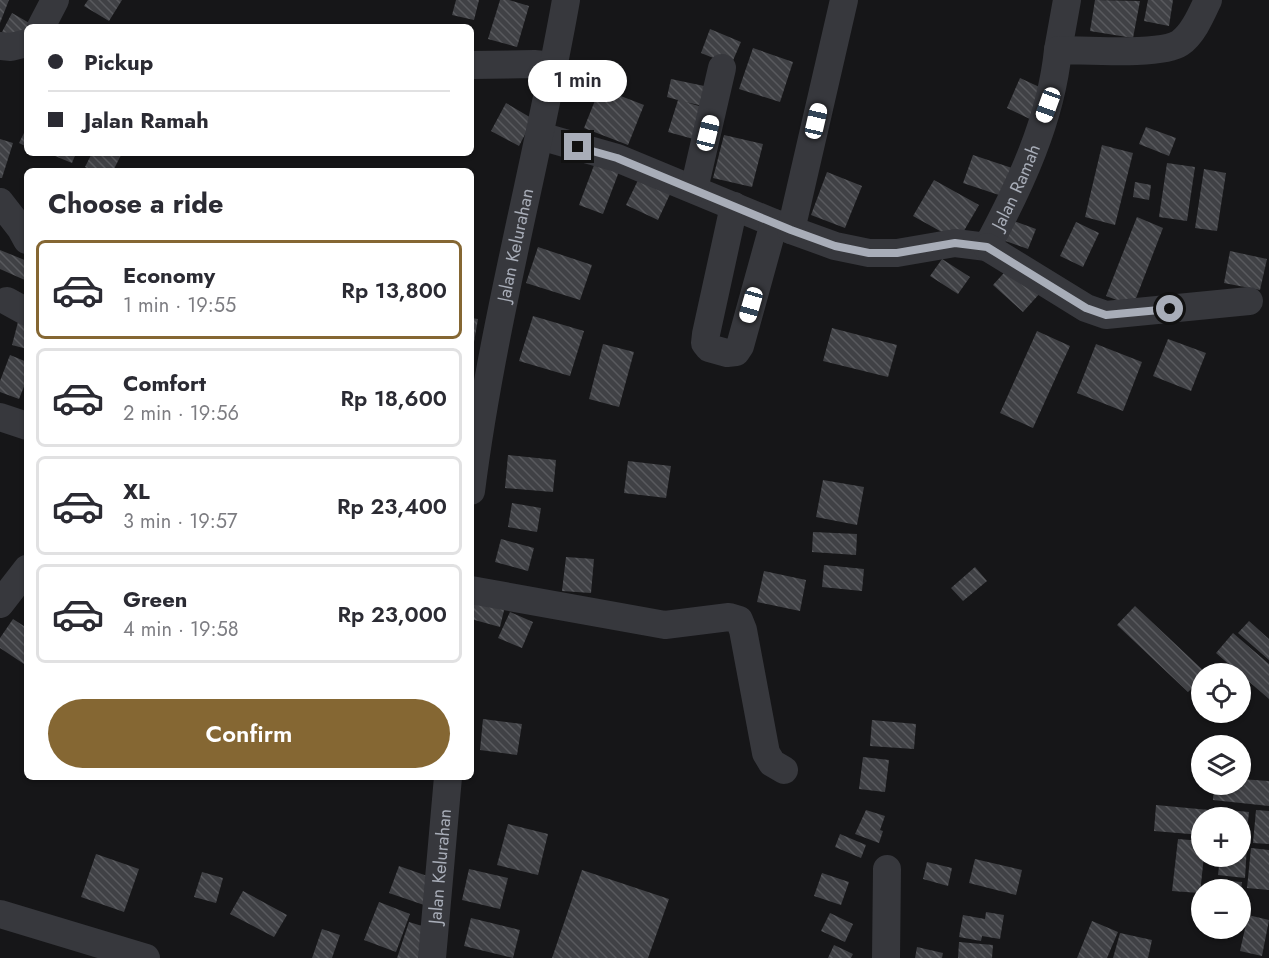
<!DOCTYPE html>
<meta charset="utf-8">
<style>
:root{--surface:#fff;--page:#f7f7f7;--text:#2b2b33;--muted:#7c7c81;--line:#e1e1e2;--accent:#856733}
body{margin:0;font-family:Jost,sans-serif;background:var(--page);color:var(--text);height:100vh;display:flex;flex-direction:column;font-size:22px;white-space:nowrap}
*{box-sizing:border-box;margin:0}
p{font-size:20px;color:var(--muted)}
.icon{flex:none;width:33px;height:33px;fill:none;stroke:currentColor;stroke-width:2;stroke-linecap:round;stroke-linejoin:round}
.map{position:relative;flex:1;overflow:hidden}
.drawer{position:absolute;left:24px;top:168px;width:450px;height:612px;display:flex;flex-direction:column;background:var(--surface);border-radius:9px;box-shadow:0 2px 4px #0004}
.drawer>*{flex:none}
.banner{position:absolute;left:24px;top:24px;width:450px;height:132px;border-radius:9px;box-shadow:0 2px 4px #0004;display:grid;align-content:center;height:132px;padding:0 24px;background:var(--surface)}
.fabs{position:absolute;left:1191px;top:663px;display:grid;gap:12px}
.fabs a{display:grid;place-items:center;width:60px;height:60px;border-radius:50%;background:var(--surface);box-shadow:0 2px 4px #0004;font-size:30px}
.end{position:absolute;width:27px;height:27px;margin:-14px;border:8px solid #a8adb8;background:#111;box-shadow:0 0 0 3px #111}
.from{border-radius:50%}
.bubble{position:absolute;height:42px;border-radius:21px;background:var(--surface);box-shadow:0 2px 4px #0004;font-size:20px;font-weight:600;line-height:42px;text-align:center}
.car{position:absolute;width:18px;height:36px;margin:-18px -9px;border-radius:8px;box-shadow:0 0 4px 2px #0007;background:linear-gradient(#fff 24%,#345 0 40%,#fff 0 76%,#345 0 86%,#fff 0)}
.banner b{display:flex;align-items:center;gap:21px;height:57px;font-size:22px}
.banner b+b{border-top:2px solid var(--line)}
.banner i{width:15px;height:15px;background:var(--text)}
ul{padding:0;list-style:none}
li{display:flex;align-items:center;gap:18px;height:99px;margin:0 12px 9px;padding:0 12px;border:3px solid var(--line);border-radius:9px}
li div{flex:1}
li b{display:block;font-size:22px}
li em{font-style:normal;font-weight:600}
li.on{border-color:var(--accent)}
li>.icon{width:54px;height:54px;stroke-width:1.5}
h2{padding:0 24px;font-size:27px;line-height:72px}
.cta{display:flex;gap:12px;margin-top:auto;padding:12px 24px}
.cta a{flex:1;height:69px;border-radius:36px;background:var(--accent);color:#fff;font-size:24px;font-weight:600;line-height:69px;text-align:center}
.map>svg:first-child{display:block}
.building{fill:url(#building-back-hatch)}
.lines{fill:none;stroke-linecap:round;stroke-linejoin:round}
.minor{stroke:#37383d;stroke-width:28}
.route{stroke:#a8adb8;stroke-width:8}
.labels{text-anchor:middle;stroke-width:4.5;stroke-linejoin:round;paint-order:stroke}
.street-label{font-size:18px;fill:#a8adb8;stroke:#111113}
</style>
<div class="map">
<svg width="1269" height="958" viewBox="0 0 1269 958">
<defs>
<pattern id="building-back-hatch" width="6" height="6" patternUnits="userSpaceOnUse" patternTransform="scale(1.5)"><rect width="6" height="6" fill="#404145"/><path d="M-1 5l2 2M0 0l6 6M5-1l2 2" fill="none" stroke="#595a5e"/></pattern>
</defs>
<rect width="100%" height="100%" fill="#161618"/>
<path class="building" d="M0,0H9L0,23Z
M88,0H122L109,21L84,6Z
M456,0H479L474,20L452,15Z
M500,0H509L529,6L517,47L488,39Z
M1095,0L1140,1L1133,38L1090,31Z
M1148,0H1173L1169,26L1144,21Z
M12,13L31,24L27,27V31L21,43L2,32Z
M710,29L741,42L731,65L701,53Z
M753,48L793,62L780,102L739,89Z
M1020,78L1048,91L1034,121L1007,108Z
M671,79L709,87L704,106L685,102L706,108L697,140L668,132L678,100L667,97Z
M600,88L644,105L628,145L584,128Z
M506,103L533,119L519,146L491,131Z
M27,127V147L19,143Z
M1146,127L1176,138L1169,156L1139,144Z
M724,135L763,144L752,187L713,178Z
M0,139L13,143L2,178H0Z
M1102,145L1133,153L1115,225L1085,217Z
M56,153H76L72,163L55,156Z
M92,153H122L113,171H93L85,167Z
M973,155L1015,169L1005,197L963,183Z
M596,160L620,169L603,214L579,205Z
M1167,163L1195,167L1187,221L1159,217Z
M1204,169L1226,173L1217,231L1195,228Z
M827,172L862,186L845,228L811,215Z
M640,176L671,192L658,220L626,205Z
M934,180L979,205L958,241L913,216Z
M1135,182L1151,185L1149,200L1133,197Z
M1137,217L1163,228L1133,306L1106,296Z
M1008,219L1036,229L1028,249L1000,239Z
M1076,222L1099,233L1083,267L1060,256Z
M538,247L592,265L580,300L526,283Z
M0,250L27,261V281L0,269Z
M1230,251L1267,259L1260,290L1224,283Z
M942,259L970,277L958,294L930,276Z
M1011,265L1041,292L1023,312L993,285Z
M533,316L584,331L570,376L519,361Z
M19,318L27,320V349L12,345Z
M471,318L478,319L474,342L471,341Z
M832,328L897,345L888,377L823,361Z
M1037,331L1070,346L1033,428L1000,413Z
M1168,339L1206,353L1191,391L1153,376Z
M603,344L634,352L619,407L589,399Z
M1096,344L1142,362L1123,411L1077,393Z
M10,355L27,362V379L19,399L0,392V381Z
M508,455L556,460L553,492L505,488Z
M628,461L671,466L666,498L624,493Z
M823,480L864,487L857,525L816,517Z
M512,503L541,508L537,532L508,527Z
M813,532L857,534L856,555L812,552Z
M501,539L534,548L528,571L495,562Z
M566,557L594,559L591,593L562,591Z
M824,565L864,569L862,591L822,587Z
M975,567L987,581L963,601L951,588Z
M764,571L806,580L800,611L757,602Z
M476,594L506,602L500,627L471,619Z
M1135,606L1207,674H1202V679L1188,692L1117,625Z
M510,612L533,622L522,648L498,638Z
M13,619L27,628V666L0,648V638Z
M1249,621L1269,639V660L1238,633Z
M1233,633L1269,664V699L1216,653Z
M483,719L522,724L517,755L480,750Z
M872,720L916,724L914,749L870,746Z
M863,757L889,760L885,792L859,789Z
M1240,779L1269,781V806L1213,800L1214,784H1240Z
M1156,805L1209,810V818H1202V835L1154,831Z
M1218,809L1249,812L1246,840L1240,839V818H1217Z
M866,810L885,816L880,830L883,831L879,843L855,834Z
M1256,810L1269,811V844L1253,843Z
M508,824L548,834L538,875L497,865Z
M840,834L866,845L861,858L835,847Z
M1178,839L1202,841V856H1204L1200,893L1172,891Z
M1240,846H1247L1245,878L1218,875L1220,856H1240Z
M1251,848L1269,850V890L1247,888Z
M96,854L139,869L124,912L81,897Z
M975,859L1022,870L1016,895L969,883Z
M927,862L952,868L948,886L923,879Z
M399,866L433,878L424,905L389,893Z
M469,869L508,878L500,909L462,900Z
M582,870L669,899L648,958H552Z
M202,872L223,878L216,903L194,897Z
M822,873L849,882L841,905L814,896Z
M1217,880L1242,882L1241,890H1216Z
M243,891L287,915L274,937L230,914Z
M379,902L410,914L396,952L364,940Z
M986,912L1004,915L1000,939L982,936L981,941L959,937L963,915L985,919Z
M830,913L853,924L845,942L821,931Z
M1248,915L1269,920L1262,956L1240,951Z
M471,918L520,930L513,958L464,946Z
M1092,921L1118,932L1107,958H1077Z
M409,922L432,929L422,958H397Z
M322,929L340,935L332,958H312Z
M1120,933L1152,940L1148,958H1113Z
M959,942L993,945L992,958H958Z
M834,945L853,954L851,958H828Z
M917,947L943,953L942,958H915Z"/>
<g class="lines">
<g class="minor">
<path d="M41,27L55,0"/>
<path d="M0,46L11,47L27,43"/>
<path d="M1058,50L1067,0"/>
<path d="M471,65L534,64L554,66"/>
<path id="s1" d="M540,136L617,158L791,230L835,246L869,253H897L955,243L987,247C1020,186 1051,120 1058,50C1085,50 1161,56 1180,43C1193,34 1201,15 1208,0"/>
<path d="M694,189L722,68"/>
<path d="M0,202L21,229L27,240"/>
<path d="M734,206L706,334L705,343L709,348L727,353L736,352L740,346L774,223"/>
<path d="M791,230L844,0"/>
<path d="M987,247L1086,308L1106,315L1249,301"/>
<path d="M7,301L27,312"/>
<path d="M0,417L27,426"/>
<path id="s2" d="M471,491C492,325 537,164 566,0"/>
<path d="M471,590L665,625L729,617L739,620L743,630L766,753L772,763L784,770"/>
<path d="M0,604L27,569"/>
<path d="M0,914L146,958"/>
<path id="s3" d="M432,958L448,777"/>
<path d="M886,958L887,869"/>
</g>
</g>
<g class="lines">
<path class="route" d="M578,147L617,158L791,230L835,246L869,253H897L955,243L987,247L1086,308L1106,315L1170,309"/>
</g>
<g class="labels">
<g class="street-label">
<text dy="6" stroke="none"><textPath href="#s1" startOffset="536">Jalan Ramah</textPath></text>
<text dy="6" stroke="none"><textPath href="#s2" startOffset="250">Jalan Kelurahan</textPath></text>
<text dy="6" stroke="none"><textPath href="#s3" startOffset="92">Jalan Kelurahan</textPath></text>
</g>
</g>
</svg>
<div class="fabs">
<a><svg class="icon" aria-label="locate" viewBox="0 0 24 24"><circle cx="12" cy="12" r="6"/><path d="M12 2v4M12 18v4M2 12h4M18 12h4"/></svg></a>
<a><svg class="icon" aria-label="layers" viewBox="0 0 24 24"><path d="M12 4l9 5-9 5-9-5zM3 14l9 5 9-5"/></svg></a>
<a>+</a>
<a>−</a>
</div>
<i class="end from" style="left:1170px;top:309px"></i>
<i class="end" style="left:578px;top:147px"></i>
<div class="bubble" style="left:528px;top:60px;width:99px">1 min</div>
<i class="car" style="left:1048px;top:105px;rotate:200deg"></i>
<i class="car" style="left:816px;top:121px;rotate:13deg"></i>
<i class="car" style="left:708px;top:133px;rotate:14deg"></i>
<i class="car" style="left:751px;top:305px;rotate:196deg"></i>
<div class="banner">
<b><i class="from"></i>Pickup</b>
<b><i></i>Jalan Ramah</b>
</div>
<section class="drawer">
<h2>Choose a ride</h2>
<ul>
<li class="on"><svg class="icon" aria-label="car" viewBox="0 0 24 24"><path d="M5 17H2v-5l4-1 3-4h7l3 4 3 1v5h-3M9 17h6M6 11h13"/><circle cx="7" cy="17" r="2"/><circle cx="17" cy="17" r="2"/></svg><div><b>Economy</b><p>1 min · 19:55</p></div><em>Rp 13,800</em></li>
<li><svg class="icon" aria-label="car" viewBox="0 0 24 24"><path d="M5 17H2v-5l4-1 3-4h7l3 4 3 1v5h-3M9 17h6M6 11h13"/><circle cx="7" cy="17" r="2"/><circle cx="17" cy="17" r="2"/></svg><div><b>Comfort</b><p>2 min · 19:56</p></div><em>Rp 18,600</em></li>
<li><svg class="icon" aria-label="car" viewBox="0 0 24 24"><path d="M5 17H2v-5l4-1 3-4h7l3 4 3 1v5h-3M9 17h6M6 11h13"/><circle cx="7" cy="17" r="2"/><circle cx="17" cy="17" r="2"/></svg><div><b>XL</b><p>3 min · 19:57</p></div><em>Rp 23,400</em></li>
<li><svg class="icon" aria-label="car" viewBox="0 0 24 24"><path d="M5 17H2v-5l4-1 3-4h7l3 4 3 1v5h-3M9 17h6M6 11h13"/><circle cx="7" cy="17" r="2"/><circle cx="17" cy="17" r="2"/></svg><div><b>Green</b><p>4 min · 19:58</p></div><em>Rp 23,000</em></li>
</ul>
<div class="cta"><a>Confirm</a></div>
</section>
</div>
